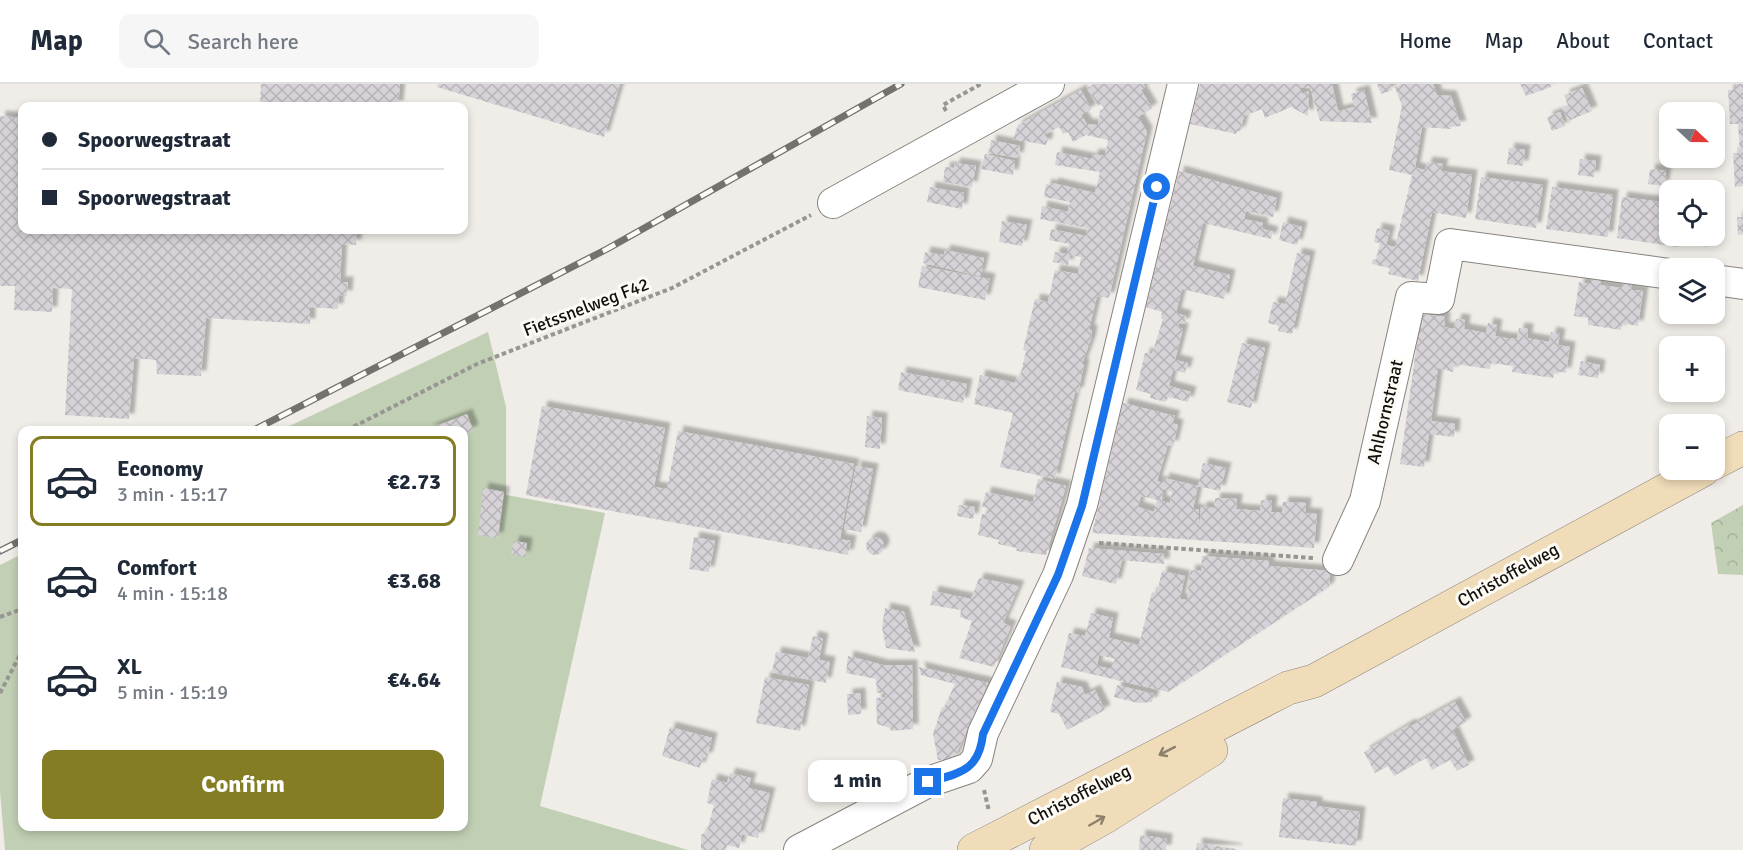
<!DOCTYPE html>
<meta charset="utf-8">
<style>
:root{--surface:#fff;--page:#f6f6f7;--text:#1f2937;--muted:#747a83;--line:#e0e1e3;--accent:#857d24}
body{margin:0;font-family:Signika,sans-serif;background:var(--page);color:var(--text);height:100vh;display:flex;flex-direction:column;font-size:22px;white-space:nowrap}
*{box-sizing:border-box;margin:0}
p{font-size:20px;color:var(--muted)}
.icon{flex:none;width:33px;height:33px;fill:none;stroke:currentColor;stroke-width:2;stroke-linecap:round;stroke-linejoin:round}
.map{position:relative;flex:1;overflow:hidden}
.panel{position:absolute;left:18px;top:342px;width:450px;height:405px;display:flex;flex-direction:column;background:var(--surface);border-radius:12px;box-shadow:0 3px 9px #0003}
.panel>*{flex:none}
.hud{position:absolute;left:18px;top:18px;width:450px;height:132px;border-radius:12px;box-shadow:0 3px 9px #0003;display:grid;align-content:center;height:132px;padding:0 24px;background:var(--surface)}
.needle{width:39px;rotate:112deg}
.fabs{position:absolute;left:1659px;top:18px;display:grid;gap:12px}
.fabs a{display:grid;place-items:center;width:66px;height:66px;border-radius:12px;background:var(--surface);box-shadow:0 3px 9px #0003;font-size:30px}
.end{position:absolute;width:27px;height:27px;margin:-14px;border:8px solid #1a73e8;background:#fff;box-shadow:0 0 0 3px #fff}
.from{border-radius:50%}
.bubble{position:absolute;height:42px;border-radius:12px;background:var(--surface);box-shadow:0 3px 9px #0003;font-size:20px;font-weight:700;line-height:42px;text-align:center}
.hud b{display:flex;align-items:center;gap:21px;height:57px;font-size:22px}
.hud b+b{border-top:2px solid var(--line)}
.hud i{width:15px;height:15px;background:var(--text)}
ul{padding:10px 0 0;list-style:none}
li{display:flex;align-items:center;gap:18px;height:90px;margin:0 12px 9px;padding:0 12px;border:3px solid transparent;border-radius:12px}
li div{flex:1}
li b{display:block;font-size:22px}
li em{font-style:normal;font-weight:700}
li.selected{border-color:var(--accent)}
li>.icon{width:54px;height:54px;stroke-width:1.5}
.action{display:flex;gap:12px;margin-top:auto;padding:12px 24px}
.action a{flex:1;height:69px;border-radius:12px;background:var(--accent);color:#fff;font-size:24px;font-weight:700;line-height:69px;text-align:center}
header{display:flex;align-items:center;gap:36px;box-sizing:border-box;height:84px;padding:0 30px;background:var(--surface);border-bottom:2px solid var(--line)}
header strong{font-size:28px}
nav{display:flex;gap:33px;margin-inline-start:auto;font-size:21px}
.search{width:420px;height:54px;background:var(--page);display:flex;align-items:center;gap:15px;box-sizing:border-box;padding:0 21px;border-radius:12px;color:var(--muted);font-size:22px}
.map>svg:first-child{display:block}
.forest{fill:url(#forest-crowns)}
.park{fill:#c1cfb4}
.building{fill:url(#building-cross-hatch);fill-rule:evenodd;filter:url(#shadow)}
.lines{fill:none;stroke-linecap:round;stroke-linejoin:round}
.street-casing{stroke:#87847f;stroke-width:32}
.secondary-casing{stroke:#87847f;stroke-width:34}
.path{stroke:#989692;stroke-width:4;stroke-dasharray:4.5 3;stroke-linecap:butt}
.street{stroke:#fff;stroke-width:30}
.secondary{stroke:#f0dcb9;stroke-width:33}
.rail-casing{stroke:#73726e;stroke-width:7}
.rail{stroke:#fefbf5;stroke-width:4.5;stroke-dasharray:14;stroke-linecap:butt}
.oneway{stroke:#8c816c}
.route{stroke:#1a73e8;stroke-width:8}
.labels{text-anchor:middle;stroke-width:6;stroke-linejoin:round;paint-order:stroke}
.street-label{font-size:18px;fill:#12110f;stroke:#fefbf5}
</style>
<header>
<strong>Map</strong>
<div class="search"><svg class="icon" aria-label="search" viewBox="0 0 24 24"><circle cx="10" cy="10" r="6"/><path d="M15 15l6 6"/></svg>Search here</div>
<nav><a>Home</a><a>Map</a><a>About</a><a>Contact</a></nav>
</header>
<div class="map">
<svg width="1743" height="766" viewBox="0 0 1743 766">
<defs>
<pattern id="forest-crowns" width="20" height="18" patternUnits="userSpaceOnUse" patternTransform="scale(1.5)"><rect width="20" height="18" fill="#c1cfb4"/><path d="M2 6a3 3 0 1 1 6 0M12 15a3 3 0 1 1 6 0" fill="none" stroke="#a5b19a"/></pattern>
<pattern id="building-cross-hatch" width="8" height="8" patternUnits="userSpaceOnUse" patternTransform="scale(1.5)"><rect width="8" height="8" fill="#d6d2d7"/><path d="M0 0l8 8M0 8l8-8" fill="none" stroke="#b7b3b7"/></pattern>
<filter id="shadow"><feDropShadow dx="5.5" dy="-5.5" stdDeviation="1.5" flood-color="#0004"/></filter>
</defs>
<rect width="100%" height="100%" fill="#f0ede8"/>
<path class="forest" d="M1743,421V491L1718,490L1711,439Z"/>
<path class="park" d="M488,248L506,323V411L605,429L540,722L688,766H5L0,707V481L22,470V742H464V346H281Z"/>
<path class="building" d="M261,0H400L398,22H260Z
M438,0H620L604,53L437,3Z
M1094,0H1143L1145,3L1141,6L1152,24L1138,33L1147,48L1109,214L1097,212L1089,246H1092L1091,255L1082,280L1084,281L1078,309L1075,308L1055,395L1000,383L1013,329L974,320L980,291L1015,299L1017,292L1020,293L1026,267L1023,266L1035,215L1048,218L1055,186L1078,190L1081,173L1070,171L1068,181L1053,178L1055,168L1067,170L1069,160L1049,156L1051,145L1086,152L1087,144L1040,135L1042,122L1068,128L1070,118L1044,113L1046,100L1052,102L1053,99L1095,109L1100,88L1055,81L1057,68L1092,75L1093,70L1105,72L1108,56L1086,51L1073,58L1068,48L1063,50L1059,43L1044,51L1048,55L1046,61L1013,55L1018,41L1081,6L1091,25L1081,31L1087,40L1098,41L1100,27L1104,24L1101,20L1098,22L1087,4Z
M1200,0H1332L1338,27L1354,23L1351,10L1364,6L1372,39L1320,37L1310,4L1299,3L1302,10L1309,7L1308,32L1291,23L1265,34L1262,25L1244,32L1240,48L1237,47L1236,50L1190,40Z
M1377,0H1389L1392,6L1381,10Z
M1402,0H1433L1437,11L1451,12L1461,42L1450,43L1451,45L1422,43L1415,84L1425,86L1427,78L1443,80L1441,87L1472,91L1466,134L1432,128L1418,197L1388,190L1390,184L1372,180L1373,175L1376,176L1380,159L1374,158L1377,144L1390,147L1386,161L1395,163L1412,91L1389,86L1402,22L1395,3Z
M1520,0H1550L1551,3L1526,12Z
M1736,0H1743V102L1735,103L1733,69H1740L1738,40H1730L1728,6L1736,5Z
M1582,4L1592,27L1568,37L1562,24L1568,21L1564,11Z
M1560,28L1565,42L1552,47L1547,33Z
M0,32L22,34L20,138H22V146H357L356,161L342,160L340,198H348L347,212L339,211L338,225L310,223V240L206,234L201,292L157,290L156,276L134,274L129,335L65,331L72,205L53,204L52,228L14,226L15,202H0Z
M991,56L1020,62L1018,74L989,69Z
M1509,64L1525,66L1523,82L1507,80Z
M985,70L1015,77L1013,91L981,85Z
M1580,75L1596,77L1594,93L1578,91Z
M955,79L976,82L972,103L943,98L945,83L954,84Z
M1650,85L1666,87L1664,102L1648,100Z
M1179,87L1277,114L1273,133L1246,127L1244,135L1263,139L1262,145L1273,148L1271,155L1203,139L1193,182L1230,191L1224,215L1182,205L1176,229L1186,232L1184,240L1179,239L1178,243L1183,245L1175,276L1188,279L1185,289L1173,286L1169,302L1191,308L1188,318L1169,313L1165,318L1150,314L1151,310L1136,306L1145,269L1152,270L1163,235H1161L1162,228L1146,223Z
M1481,93L1543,101L1536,144L1475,135Z
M930,103L964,109L962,125L927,118Z
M1552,103L1613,111L1608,153L1546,145Z
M1622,113L1670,119V152H1680L1678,163L1617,154Z
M1737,133H1743V150L1738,151Z
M1002,137L1027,141L1022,162L999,158Z
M1283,138L1302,143L1297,161L1279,156Z
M1696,152H1709L1707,163L1695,161Z
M945,166L984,174L980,192L923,179L925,168L944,171Z
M1297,169L1310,172L1292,250L1278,247L1279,242L1268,239L1273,218L1285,220Z
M922,182L990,195L985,216L918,203Z
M1592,190L1601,192L1600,201L1622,204L1623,195L1632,196L1631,206L1643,207L1638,242L1622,239L1621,246L1588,241V234L1574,232L1579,198L1591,200Z
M1421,230L1445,233L1444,243L1454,245L1456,235L1465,236L1464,245L1486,249L1488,239L1497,241L1495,252L1506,254L1517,255L1519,244L1528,245L1527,254L1549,258L1551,248L1560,250L1558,261L1570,263L1566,289L1555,287L1553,294L1512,288L1513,282L1491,279L1490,285L1454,280L1453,288L1438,284L1431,337L1455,340L1454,353L1429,350L1424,383L1400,380Z
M1242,259L1265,264L1251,324L1227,318Z
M1581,277L1600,281L1598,294L1578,291Z
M901,288L967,300L963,319L898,306Z
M1123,319L1175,332L1172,339L1178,341L1173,362L1168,361L1157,397L1163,399L1164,394L1198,402L1193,425L1199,426V445L1201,423L1214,424L1215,414L1237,415L1236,425L1260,427L1261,416L1272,417L1271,428H1282L1283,418L1306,419L1305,429L1317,430L1314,464L1092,449ZM1163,405L1172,408L1170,419L1161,417ZM1141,412L1157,416L1154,428L1138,423Z
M542,322L665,344L654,403L667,405L678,347L854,380L840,455L851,457L848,471L526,411Z
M467,330L473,346L464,350V346H426Z
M867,332L882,334L880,365L865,363Z
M1203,379L1226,384L1220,407L1198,402Z
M856,382L873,385L861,448L844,445Z
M1038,395L1066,402L1046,471L1016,467L1017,464L998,460L999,456L978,451L982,430L986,431L988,424L982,423L986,408L1033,418Z
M483,404L504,408L498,454L478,451Z
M959,421L975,423L973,435L957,432Z
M694,453L715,457L709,488L689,485Z
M866 462a9 9 0 1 1 18 0a9 9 0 1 1-18 0Z
M514,457L527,459L525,473L511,470Z
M1089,464L1164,470V480L1122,476L1116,500L1082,492Z
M1202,472L1269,477V482L1330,487L1329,503L1168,608L1061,583L1069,549L1085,552L1091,529L1113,534L1109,554L1139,561L1152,508L1157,509L1162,487L1185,492L1180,515L1187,516L1190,486L1201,487ZM1099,571L1115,575L1111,585L1097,582Z
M979,494L1019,502L1003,539L1011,542L994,583L959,574L972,537L960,533L961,526L930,521L933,507L971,515Z
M885,524L904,528L915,568L886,564L882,543Z
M813,552L823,555L819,576L830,578L826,599L772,588L776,568L808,574Z
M848,572L883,581H912L913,645L891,647L890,644L877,640L876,614L885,613V609H877L876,595L846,589Z
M919,583L988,599L954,675L947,677L938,676L933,650L942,623L944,624L955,600L921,591Z
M765,593L809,601L800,647L756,639Z
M1057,598L1082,603L1085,611L1095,606L1105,626L1067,646L1059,630L1050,628Z
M1117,601L1154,610L1152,618L1138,619L1114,613Z
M860,609L861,630L848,631L847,610Z
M1455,618L1466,638L1453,646L1469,681L1457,687L1450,676L1432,686L1426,674L1394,692L1388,682L1375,689L1364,668L1410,640L1411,642Z
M670,643L712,654L707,674L703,673L700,684L662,672Z
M730,689L751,694L748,704L770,709L758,754L742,750L739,764L727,761L726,766H701V751L707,747L714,721L707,719L712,695L727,699Z
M1283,714L1317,718V722L1360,728L1356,762L1279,753Z
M1140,751L1167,755L1166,766H1139Z
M1197,759L1237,765V766H1196Z"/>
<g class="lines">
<g class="street-casing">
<path id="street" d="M833,119L1049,0
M1714,196L1743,200
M1338,476L1365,417L1411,213L1439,215L1450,160L1670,190
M799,766L928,698L969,684L977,675L983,649L1058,491L1082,421L1183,0"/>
</g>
<g class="secondary-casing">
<path id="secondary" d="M1714,379L1743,364
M974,766L1288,604L1314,597L1703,386
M1046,766L1105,733L1211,666"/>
</g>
<path class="path" d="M946,27L943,21L981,0
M347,346L477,280L672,204L811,131
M1099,459L1313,474
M0,533L22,525
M0,609L22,567
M984,706L989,727"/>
<use href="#street" class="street"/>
<use href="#secondary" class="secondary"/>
<g class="rail-casing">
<path id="rail" d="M254,346L607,165L901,0
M0,467L22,456"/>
</g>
<use href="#rail" class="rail"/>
</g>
<defs><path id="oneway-shaft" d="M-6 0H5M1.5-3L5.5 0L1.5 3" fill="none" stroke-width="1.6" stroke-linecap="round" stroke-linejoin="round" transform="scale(1.5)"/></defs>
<g class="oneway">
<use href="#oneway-shaft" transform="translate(1167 667) rotate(153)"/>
<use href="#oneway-shaft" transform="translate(1097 737) rotate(-30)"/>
</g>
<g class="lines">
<path class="route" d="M928,698C960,689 979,687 983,650L1058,491L1082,422L1157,103"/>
</g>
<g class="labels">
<g class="street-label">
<text transform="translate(586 223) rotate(-21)" y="6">Fietssnelweg F42</text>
<text transform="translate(1385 328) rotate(-77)" y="6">Ahlhornstraat</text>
<text transform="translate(1508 491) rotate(-29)" y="6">Christoffelweg</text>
<text transform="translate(1079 711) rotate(-27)" y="6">Christoffelweg</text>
</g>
</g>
</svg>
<div class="fabs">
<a><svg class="needle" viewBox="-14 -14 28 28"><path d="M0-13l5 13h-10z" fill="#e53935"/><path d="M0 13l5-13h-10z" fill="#747a83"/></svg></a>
<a><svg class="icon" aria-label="locate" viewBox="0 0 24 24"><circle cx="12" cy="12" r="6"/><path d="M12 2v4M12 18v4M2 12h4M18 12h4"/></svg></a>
<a><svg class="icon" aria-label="layers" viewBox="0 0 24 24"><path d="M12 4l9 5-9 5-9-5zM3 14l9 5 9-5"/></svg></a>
<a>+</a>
<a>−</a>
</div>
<i class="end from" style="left:1157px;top:103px"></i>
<i class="end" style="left:928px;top:698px"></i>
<div class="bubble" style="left:808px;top:676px;width:99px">1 min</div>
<div class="hud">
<b><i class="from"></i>Spoorwegstraat</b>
<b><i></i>Spoorwegstraat</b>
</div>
<section class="panel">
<ul>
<li class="selected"><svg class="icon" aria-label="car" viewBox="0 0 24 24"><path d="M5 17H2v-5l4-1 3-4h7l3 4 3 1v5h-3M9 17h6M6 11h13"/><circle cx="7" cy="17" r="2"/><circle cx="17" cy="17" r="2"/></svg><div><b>Economy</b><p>3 min · 15:17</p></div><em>€2.73</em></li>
<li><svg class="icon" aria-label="car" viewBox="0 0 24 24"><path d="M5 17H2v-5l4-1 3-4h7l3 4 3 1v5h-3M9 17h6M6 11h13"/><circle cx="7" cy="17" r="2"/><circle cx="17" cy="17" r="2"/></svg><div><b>Comfort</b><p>4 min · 15:18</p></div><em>€3.68</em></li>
<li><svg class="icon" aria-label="car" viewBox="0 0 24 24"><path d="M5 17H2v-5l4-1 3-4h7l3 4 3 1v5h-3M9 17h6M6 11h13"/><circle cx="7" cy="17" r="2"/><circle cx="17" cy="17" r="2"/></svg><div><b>XL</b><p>5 min · 15:19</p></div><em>€4.64</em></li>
</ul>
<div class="action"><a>Confirm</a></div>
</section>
</div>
